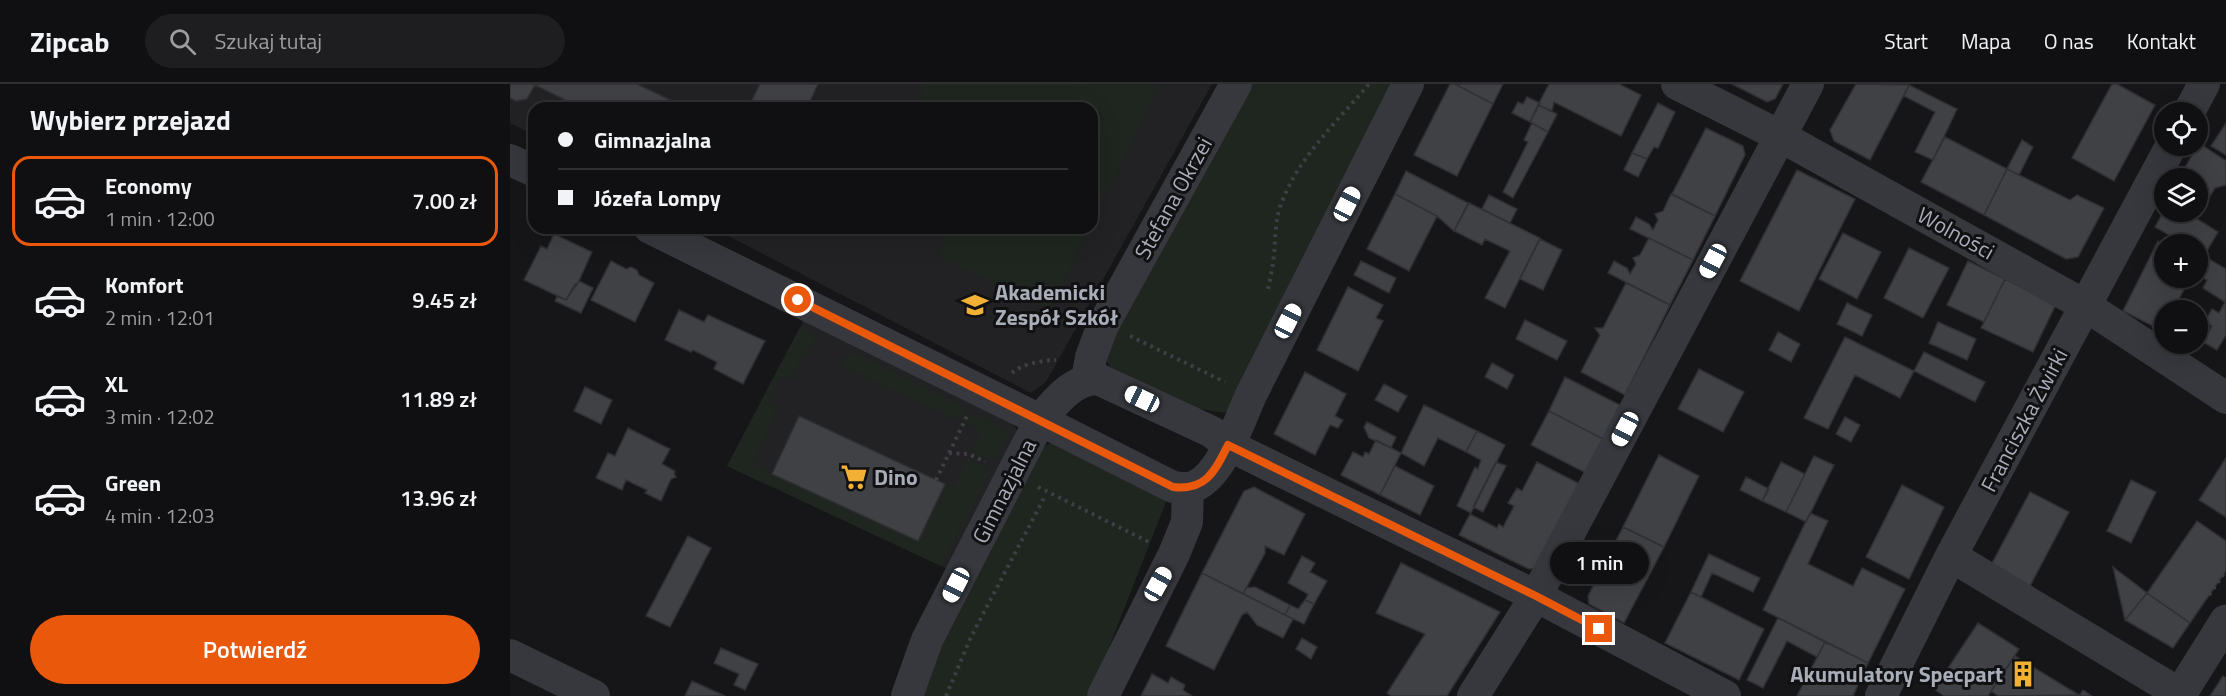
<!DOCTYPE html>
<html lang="pl">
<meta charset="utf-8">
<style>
:root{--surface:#101012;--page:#1e1e20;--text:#f1f3f6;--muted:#9c9d9f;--line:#303032;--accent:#ea580c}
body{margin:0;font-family:"Titillium Web",sans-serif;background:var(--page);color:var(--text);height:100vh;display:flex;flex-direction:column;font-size:22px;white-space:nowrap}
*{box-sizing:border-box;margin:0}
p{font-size:20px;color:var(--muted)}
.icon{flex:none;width:33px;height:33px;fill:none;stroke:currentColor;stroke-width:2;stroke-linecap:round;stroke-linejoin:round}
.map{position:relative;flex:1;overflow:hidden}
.drawer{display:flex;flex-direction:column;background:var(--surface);width:510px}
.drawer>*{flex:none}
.guide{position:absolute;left:18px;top:18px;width:570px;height:132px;border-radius:18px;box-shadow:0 6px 24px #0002,0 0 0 2px var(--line);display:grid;align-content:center;height:132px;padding:0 30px;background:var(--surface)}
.controls{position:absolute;left:1644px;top:18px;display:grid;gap:12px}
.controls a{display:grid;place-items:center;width:54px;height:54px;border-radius:50%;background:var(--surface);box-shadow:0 6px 24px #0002,0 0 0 2px var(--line);font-size:30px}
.end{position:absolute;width:27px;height:27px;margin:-14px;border:8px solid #ea580c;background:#fff;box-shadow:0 0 0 3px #fff}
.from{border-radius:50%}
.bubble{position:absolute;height:42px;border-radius:21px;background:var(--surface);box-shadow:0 6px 24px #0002,0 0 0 2px var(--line);font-size:20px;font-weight:600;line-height:42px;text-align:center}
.car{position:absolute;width:18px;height:36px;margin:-18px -9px;border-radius:8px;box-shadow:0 0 4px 2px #0007;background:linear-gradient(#fff 24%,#345 0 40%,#fff 0 76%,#345 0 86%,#fff 0)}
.guide b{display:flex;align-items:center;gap:21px;height:57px;font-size:22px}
.guide b+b{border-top:2px solid var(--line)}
.guide i{width:15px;height:15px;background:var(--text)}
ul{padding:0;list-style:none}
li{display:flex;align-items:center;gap:18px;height:90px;margin:0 12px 9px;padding:0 18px;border:3px solid transparent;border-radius:18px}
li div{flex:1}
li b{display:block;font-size:22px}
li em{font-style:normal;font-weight:600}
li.current{border-color:var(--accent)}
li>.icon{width:54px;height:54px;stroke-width:1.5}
h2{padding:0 30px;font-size:27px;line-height:72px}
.cta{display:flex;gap:12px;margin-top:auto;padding:12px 30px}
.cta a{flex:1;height:69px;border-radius:36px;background:var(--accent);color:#fff;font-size:24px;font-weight:600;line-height:69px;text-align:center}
header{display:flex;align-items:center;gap:36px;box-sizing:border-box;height:84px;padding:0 30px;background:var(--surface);border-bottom:2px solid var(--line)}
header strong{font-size:28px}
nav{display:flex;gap:33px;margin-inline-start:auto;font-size:21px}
.search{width:420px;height:54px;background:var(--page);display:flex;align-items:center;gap:15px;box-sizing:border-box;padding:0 21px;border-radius:33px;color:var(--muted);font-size:22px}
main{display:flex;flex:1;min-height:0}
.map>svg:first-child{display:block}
.built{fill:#222225}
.green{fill:#1e261f}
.building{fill:#404145;stroke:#303034;stroke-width:1.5}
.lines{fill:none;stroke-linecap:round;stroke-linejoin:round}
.path{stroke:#3d3f44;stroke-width:4;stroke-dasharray:3 4.5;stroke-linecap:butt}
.minor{stroke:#37383d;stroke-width:32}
.tertiary{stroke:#37383d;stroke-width:33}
.route{stroke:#ea580c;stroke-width:8}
.labels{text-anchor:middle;stroke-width:6;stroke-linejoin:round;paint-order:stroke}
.street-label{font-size:22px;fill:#a8adb8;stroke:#111113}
.poi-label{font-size:22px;font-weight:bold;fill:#a8adb8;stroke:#111113;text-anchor:start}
</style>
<header>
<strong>Zipcab</strong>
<div class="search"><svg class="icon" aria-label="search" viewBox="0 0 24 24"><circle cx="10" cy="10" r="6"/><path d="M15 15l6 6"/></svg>Szukaj tutaj</div>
<nav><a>Start</a><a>Mapa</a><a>O nas</a><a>Kontakt</a></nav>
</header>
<main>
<section class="drawer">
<h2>Wybierz przejazd</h2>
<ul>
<li class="current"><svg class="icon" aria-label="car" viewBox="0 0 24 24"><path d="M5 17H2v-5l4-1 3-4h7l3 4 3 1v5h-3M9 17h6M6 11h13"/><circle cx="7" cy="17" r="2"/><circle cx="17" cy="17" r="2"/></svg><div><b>Economy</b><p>1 min · 12:00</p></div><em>7.00 zł</em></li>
<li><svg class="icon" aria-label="car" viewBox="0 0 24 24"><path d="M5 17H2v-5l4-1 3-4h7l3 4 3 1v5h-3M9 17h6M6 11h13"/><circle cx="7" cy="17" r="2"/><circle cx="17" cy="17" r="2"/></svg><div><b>Komfort</b><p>2 min · 12:01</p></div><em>9.45 zł</em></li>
<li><svg class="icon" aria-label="car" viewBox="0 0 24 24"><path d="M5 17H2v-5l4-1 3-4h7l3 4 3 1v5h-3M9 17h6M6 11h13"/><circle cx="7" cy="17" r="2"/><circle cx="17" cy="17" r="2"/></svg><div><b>XL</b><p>3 min · 12:02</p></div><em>11.89 zł</em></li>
<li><svg class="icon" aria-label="car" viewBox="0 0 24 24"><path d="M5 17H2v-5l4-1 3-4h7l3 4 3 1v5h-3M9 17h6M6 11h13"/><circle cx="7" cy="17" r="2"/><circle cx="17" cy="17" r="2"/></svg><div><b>Green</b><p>4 min · 12:03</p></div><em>13.96 zł</em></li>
</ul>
<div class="cta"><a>Potwierdź</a></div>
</section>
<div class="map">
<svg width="1716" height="612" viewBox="0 0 1716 612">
<rect width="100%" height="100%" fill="#161618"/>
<path class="built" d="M0,0H702L536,298L521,309L203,144H582V24H24V51L0,39Z
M294,236L500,338L506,344V348L440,486L217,382Z"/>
<path class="green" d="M415,0H649L582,138V24H410L405,22Z
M733,0H884L716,329L682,324L601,283L585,265Z
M440,144H579L540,226L427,171Z
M290,243L304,249C304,266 297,263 290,274C286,281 283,290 279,297L270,293L258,318L267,323L242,380L408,457L435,400L443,404L457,373L476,383L479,390L431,482L217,382Z
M346,270L451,322L454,329L450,337L330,281L337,271Z
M469,330L499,349L487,373L479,376L460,367L469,350L468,345L457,340L461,332Z
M544,358L658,413L580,612H413L443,510L523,367Z"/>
<path class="building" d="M0,0H127L177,24H71L25,1L17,15L6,17L0,14Z
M250,0H308L297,24H238Z
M940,0H945L983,20L947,92L904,71Z
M945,0H993L983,20Z
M1039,0H1109L1131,11L1111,52L1044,18L1042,27L1028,21Z
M1222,0H1273L1265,15L1257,18Z
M1346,0L1399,1L1360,76L1324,57L1320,46Z
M1602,0H1607L1645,21L1604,97L1562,74Z
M1399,1L1447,25L1423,76L1405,68L1425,28L1394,12Z
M1017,13L1030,19L1020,38L1002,29L1008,18L1013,20Z
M1148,19L1165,28L1148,64L1144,63L1137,75L1122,69Z
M1028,21L1047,30L1038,48L1020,38Z
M1022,39L1038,48L1003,114L993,108L1018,58L1014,56Z
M1716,39V71L1701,62Z
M1196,44L1233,62L1235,71L1205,132L1162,110Z
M1435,53L1497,85L1474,131L1411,98Z
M1512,56L1523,63L1509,91L1497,85Z
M1689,59L1716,77V101L1705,104L1697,117L1688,111V94H1669Z
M1122,69L1137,75L1128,93L1114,86Z
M1497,85L1560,116L1567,111L1594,124L1568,173L1556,175L1474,131Z
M1287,86L1345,115L1289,227L1230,197Z
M896,87L958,119L944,147L927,132L885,110Z
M885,110L927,132L899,187L857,165Z
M1161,110L1205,132L1183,176L1120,145L1126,133L1139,140L1143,146L1148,136L1145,130L1153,127Z
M979,111L1007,125L1000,139L972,125Z
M959,119L1030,154L995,224L975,214L1000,167L975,155L972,161L944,147Z
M1654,127L1676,128L1708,148L1694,172L1688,168V160H1675L1645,143Z
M1333,149L1371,168L1347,215L1309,195Z
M44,150L82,168L67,201L65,200L56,216L14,196L31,162L37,165Z
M1139,154L1183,176L1160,221L1098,189L1104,177L1117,184L1120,190L1126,180L1123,174L1130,171Z
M1030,155L1052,166L1033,206L1010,195Z
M1648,157L1654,161V194H1680L1663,226H1654L1653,247L1613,227Z
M1399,164L1439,184L1413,234L1374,214Z
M1694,172L1716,185V251L1707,266L1693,258L1702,242L1695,237L1702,225L1709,229L1715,218L1693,204L1697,196L1688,191V181Z
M101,177L116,185L121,183L127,186L129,191L144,199L125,238L81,216Z
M851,177L886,194L879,209L844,191Z
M1458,177L1495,195L1474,238L1437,221Z
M1495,195L1546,220L1523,268L1471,244Z
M69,197L83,204L71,229L45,217L47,212L56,216Z
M1116,199L1160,221L1115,311L1071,288L1090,251L1085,244H1093Z
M838,203L873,221L866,234L873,237L848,287L807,266Z
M1337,219L1362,231L1352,252L1327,240Z
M169,226L194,238L198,231L255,257L233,300L204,285L207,278L183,266L181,268L155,256Z
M1015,236L1057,257L1047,276L1006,255Z
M1428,238L1466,255L1457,276L1419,259Z
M1268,248L1290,260L1281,278L1259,266Z
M1335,253L1404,287L1390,314L1345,291L1318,345L1294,334Z
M1414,268L1475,298L1465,318L1404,287Z
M982,279L1004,291L997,305L975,293Z
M1189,285L1234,308L1213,348L1168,325Z
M795,288L836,310L825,332L833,336L828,344L820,341L805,371L764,350Z
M1055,293L1110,321L1093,355L1039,327Z
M874,300L897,312L888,328L865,316Z
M75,303L102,316L91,340L64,327Z
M914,321L967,347L956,368L928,354L914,382L891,369Z
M1039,327L1093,355L1076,389L1021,361Z
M289,332L435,400L408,457L262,390Z
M1335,333L1350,341L1341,358L1326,350Z
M857,338L886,353L881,364L859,354L854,343Z
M118,344L160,365L152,380L165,387L164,390L166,393L161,395L151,417L135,409L137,406L116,396L112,406L86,394L98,369L105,372Z
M967,347L995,361L961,429L947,422L965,383L968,385L971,376L956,368Z
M866,356L891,369L870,411L831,391L843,368L853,373L855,368L859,370Z
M1149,371L1189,392L1154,463L1113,443Z
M1304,372L1324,381L1296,438L1276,428Z
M1716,374V433L1689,416Z
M986,378L996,382L973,428L963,423Z
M1027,378L1070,400L1027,484L1019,485L949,451L960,430L987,444L989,440L993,443L1004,422L998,419L1007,404L1012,407Z
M1271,378L1295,390L1276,428L1252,417Z
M885,382L924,402L910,431L870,411Z
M1236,393L1259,405L1252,417L1230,406Z
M1621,396L1646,408L1621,459L1597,447Z
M1392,401L1434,423L1399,495L1356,473Z
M744,403L795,430L774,471L755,462V469L733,510L692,489L734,407Z
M1520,408L1559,428L1520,502L1481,481Z
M1300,429L1318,437L1298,480L1343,502L1352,484L1395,505L1358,579L1253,526Z
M1687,437L1716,457V487L1680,539L1637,509Z
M1113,443L1154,463L1114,539L1079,520L1078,512Z
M178,452L201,464L160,543L136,532Z
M1199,470L1250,494L1243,508L1202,489L1191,513L1181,508Z
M792,472L805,479L800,488L817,497L804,520L795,516L798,510L778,499Z
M891,479L990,528L937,612H881L877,609L915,550L866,529Z
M1603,483L1637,509L1615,536Z
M692,489L783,535L773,554L747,541L737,528L732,531L704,586L656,562Z
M745,503L780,521L775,531L733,510L736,504Z
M1181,508L1254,545L1229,596L1155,559Z
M1637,509L1680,539L1663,564L1615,536Z
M795,516L804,520L794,540L775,531L780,521L788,525Z
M1268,534L1315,558L1307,573L1277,557L1253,604L1237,596Z
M1468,539L1509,565L1478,612H1434L1424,605Z
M792,554L807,563L801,575L786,565Z
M1315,558L1358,579L1343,612H1287Z
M211,564L248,580L235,606L224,601L229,590L204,579Z
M1505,572L1569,611L1488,612L1481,607Z
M642,590L658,599L661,593L675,601L673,606L682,612H631Z
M1713,592L1716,594V612H1700Z
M182,597L215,612H175Z
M1573,606L1582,612H1569Z"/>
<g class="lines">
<path class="path" d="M758,205C760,196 762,187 763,178C766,159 764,142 770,123C787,74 826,39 859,0
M620,252L715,298
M502,289C511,280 534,276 546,276
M439,369L459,370L475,378
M426,396L457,332
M528,403L639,458
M1699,511L1716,486
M436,612L461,553L535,412"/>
<path class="minor" d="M898,0L741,311C729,337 709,401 677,404C672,405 667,403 663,403L530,336C545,318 563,295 588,295L702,348L718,361L1026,512L1215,612
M1167,0L1270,52L1576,222L1716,314
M1679,28L1694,0
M0,76L24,87
M140,144L530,336L417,556L397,612
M577,295L581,273L593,241L726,0
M1441,472L1670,610
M0,571L84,612
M593,612L664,470L677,438L678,404
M963,612L1026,512L1298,0
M1371,612L1441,472L1661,62"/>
<path class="tertiary" d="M1669,612L1716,537"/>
</g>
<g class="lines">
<path class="route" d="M288,216L663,403C696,407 705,387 718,361L1026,512L1089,545"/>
</g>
<defs>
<g id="school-bare" transform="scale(2.07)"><path d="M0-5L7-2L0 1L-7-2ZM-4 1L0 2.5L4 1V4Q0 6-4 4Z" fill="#f2b134" stroke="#111113" stroke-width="2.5" paint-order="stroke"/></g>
<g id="supermarket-bare" transform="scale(2.07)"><path d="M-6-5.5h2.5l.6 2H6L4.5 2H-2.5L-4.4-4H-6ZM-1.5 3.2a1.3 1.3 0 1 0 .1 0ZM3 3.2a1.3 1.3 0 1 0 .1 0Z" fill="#f2b134" stroke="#111113" stroke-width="2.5" paint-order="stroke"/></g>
<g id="building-bare" transform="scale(2.07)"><path d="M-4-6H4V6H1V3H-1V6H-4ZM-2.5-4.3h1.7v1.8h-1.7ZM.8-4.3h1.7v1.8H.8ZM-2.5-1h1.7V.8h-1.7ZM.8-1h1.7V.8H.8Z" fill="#f2b134" stroke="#111113" stroke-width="2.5" paint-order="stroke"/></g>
</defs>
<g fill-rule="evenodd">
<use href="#school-bare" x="465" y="221"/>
<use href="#supermarket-bare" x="344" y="393"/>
<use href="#building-bare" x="1513" y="590"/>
</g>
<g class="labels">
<g class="street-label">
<text transform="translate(663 114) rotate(-61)" y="8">Stefana Okrzei</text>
<text transform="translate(1446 149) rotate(29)" y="8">Wolności</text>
<text transform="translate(1514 336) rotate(-62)" y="8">Franciszka Żwirki</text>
<text transform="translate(494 407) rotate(-63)" y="8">Gimnazjalna</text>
</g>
<g class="poi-label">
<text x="485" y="216">Akademicki<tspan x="485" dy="25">Zespół Szkół</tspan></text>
<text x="364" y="401">Dino</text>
<text x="1493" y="598" text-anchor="end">Akumulatory Specpart</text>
</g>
</g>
</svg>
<div class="controls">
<a><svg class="icon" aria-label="locate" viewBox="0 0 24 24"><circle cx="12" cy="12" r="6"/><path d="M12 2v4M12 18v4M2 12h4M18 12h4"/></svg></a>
<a><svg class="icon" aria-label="layers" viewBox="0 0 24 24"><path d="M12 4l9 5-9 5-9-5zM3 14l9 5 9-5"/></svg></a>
<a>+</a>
<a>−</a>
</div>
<i class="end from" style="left:288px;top:216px"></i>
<i class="end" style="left:1089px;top:545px"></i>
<div class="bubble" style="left:1040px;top:458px;width:99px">1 min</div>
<i class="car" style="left:837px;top:120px;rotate:27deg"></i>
<i class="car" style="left:1203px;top:177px;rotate:208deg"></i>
<i class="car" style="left:778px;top:237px;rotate:27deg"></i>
<i class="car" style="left:632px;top:315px;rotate:295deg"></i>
<i class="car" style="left:1115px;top:345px;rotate:208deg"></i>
<i class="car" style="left:648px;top:500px;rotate:29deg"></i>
<i class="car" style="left:446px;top:501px;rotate:207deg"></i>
<div class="guide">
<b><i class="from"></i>Gimnazjalna</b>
<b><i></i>Józefa Lompy</b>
</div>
</div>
</main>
